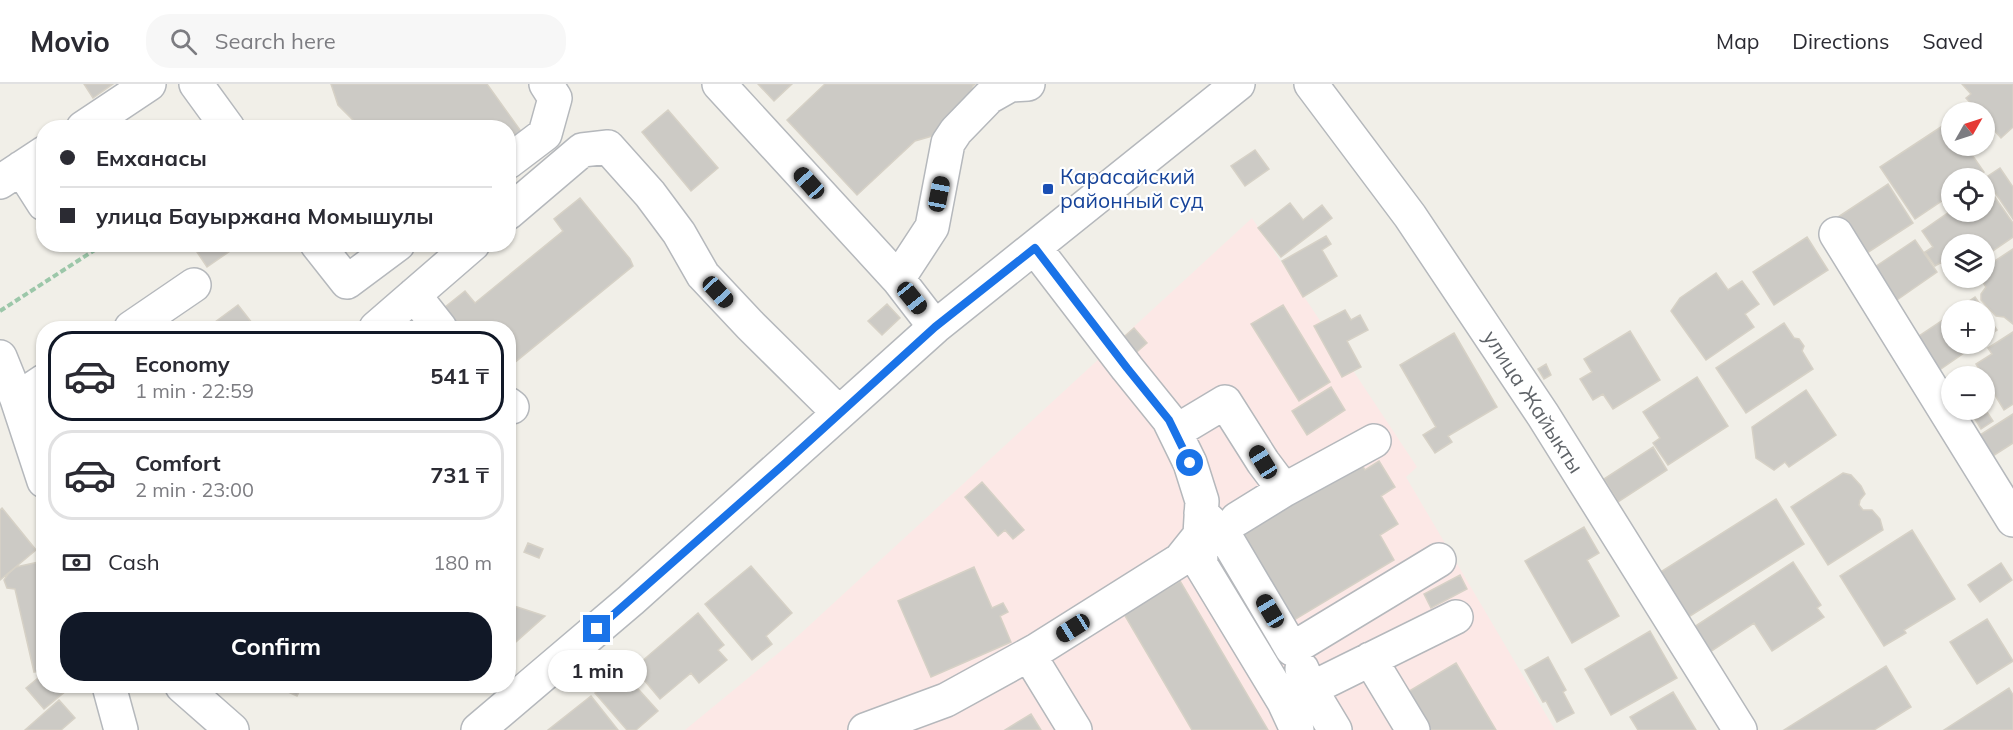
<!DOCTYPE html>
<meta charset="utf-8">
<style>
:root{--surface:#fff;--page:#f7f7f7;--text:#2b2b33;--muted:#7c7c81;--line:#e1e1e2;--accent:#111827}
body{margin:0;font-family:Mulish,sans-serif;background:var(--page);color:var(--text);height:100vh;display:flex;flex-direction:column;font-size:22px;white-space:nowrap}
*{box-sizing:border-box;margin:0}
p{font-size:20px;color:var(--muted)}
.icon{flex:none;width:33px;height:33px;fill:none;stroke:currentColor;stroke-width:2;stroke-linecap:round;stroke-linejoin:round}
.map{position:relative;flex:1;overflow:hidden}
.side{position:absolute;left:36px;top:237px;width:480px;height:372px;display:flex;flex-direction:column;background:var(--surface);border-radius:24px;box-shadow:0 2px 4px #0004}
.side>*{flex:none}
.hud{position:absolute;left:36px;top:36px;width:480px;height:132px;border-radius:24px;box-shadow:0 2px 4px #0004;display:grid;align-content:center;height:132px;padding:0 24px;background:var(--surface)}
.needle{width:39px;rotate:51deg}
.tools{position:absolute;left:1941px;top:18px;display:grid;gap:12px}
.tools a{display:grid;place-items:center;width:54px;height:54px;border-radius:50%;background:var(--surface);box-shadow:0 2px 4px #0004;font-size:30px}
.end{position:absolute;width:27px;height:27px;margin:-14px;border:8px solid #1a73e8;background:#fff;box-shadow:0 0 0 3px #fff}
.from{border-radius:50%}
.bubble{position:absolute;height:42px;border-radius:21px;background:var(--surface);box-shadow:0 2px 4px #0004;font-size:20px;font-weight:700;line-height:42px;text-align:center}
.car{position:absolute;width:18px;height:36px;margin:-18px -9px;border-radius:8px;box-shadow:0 0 4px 2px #0007;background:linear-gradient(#222 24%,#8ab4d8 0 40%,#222 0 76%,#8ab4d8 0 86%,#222 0)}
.hud b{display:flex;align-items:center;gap:21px;height:57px;font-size:22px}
.hud b+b{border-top:2px solid var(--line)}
.hud i{width:15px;height:15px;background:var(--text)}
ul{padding:10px 0 0;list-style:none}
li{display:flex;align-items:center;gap:18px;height:90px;margin:0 12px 9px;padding:0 12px;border:3px solid var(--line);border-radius:24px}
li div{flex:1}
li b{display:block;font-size:22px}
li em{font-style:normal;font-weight:700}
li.active{border-color:var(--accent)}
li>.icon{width:54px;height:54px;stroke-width:1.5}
.pay{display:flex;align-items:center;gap:15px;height:66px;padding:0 24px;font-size:22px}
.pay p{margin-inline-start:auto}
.action{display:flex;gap:12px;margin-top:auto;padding:12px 24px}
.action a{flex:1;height:69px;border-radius:24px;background:var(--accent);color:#fff;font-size:24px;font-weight:700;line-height:69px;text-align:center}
header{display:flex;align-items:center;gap:36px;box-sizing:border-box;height:84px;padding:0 30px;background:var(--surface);border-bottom:2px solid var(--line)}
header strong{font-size:28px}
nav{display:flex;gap:33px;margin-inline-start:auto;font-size:21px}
.search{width:420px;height:54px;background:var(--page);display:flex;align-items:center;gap:15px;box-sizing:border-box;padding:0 21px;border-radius:24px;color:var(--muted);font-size:22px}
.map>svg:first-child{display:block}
.medical{fill:#fce8e6}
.building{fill:#cccac5;stroke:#d6d1c6;stroke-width:1.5}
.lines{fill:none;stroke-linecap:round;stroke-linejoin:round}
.minor-casing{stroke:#b5b8bc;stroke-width:36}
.path{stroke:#9cc7a9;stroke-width:4;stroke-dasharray:6 3;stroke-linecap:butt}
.minor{stroke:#fff;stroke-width:33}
.route{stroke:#1a73e8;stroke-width:8}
.transit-dot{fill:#1a4fb4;stroke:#fff;stroke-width:2}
.labels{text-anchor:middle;stroke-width:4.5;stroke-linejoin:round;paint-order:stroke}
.transit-label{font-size:21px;fill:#164399;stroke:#fff;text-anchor:start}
.street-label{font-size:21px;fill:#5f6368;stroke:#fff}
</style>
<header>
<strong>Movio</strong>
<div class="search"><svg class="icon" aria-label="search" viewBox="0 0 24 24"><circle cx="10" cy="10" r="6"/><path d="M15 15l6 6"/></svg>Search here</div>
<nav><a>Map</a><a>Directions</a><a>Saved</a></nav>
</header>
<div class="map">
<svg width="2013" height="646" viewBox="0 0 2013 646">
<rect width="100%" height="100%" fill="#f1efe8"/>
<path class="medical" d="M1252,134L1417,383L1406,393L1555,646H685L787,562Z"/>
<path class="building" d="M84,0H113L93,14Z
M331,0H487L528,57L508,72V44H391L388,42L386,44H380L377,41L374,44H361L338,21Z
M758,0H792L774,17Z
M825,0H975L973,2L968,21L946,48L915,57L857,111L787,36Z
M1962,0H2013V43L2001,54L1984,35V28H1979L1966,14L1971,10Z
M668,26L718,84L691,107L642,48Z
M1950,37L1952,39V62H1966L1984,88L1975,94H1952V110L1915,135L1880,83Z
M1255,66L1269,85L1245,102L1231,82Z
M2000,84L2013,103V135L1985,94Z
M1888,100L1913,139L1864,171L1838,133Z
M1987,102L2013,139V153L1984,173V160H1952V192L1942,178L1935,182L1925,168L1933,163L1922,147L1952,126L1984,128V103Z
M580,114L630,175L633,182L508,284V244H455L440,227L465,207L475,219L563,147L554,135Z
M1290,119L1303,136L1322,121L1332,134L1281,173L1258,144Z
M1326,152L1331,160L1322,166L1337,192L1303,213L1282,177Z
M1807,153L1828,186L1774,221L1753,188Z
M1915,156L1937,188L1894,218L1872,185Z
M195,160H230L233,165L207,183L193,162Z
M2013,165V240L2004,233L1996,232L1981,216V210L1986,203L1980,194H1984V184Z
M1716,189L1728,206L1742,197L1759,220L1745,230L1754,243L1706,276L1671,227L1680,214Z
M1975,213L1984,226H1956Z
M887,220L900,234L882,251L868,237Z
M238,221L256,244H207Z
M1283,221L1330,298L1299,317L1251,240Z
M1345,226L1351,236L1360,231L1368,246L1347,257L1361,283L1342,293L1314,242Z
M1984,227L1997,246L1984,255Z
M1952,230V260H1977L1938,287L1916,254Z
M1784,239L1794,254L1799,255L1804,262L1802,267L1813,285L1746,329L1716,284Z
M1134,244L1147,259L1131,273L1118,258Z
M1630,247L1660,296L1613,325L1603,310L1593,316L1580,295L1592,288L1584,275Z
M2013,248V320L2004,326L1976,280L1992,270L1988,264Z
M1454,249L1497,323L1448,352L1452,358L1435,369L1423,351L1436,343L1400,281Z
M1546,280L1551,291L1544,295L1538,285Z
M1697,293L1728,342L1668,381L1653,359L1660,354L1643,328Z
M1331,303L1345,326L1307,351L1292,327Z
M1806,306L1836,351L1789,383L1785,378L1774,386L1756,374L1752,343Z
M1987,328L1993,337L1981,345L1975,335Z
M2013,330V359L1993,372L1980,351Z
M1653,363L1667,386L1618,418L1604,395Z
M1379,377L1395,403L1381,412L1398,440L1380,451L1394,476L1294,536L1241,450L1360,378L1365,386Z
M1843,389L1851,391L1861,402L1865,410L1860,416L1859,421L1863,426H1872L1880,435L1883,446L1828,481L1791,423Z
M982,398L1024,446L1013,455L1005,446L998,452L965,413Z
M1776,415L1804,460L1687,534L1659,489Z
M2,424L36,466L0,496V426Z
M1584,443L1599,469L1587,476L1619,532L1572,559L1525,477Z
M1912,446L1955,515L1904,546L1906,549L1884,562L1840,492Z
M528,459L543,465L539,474L524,468Z
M39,478L44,494V586L34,588L15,505L7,504L4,496L8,490L16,483Z
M1793,478L1821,521L1817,524L1824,533L1772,567L1754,539L1707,570L1691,545Z
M2001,479L2012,496L1980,518L1968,501Z
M751,482L792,529L766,552L772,560L752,576L705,520Z
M974,483L992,524L1003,519L1008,528L1000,532L1011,558L931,593L898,517Z
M1460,491L1467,505L1431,524L1424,510Z
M1180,497L1268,646H1192L1124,530Z
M508,520L545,532L508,565Z
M698,529L724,561L718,566L727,576L699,599L691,589L660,615L634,584Z
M1987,535L2013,577L1977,600L1950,558Z
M1650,547L1677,594L1611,631L1585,585Z
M1548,573L1566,606L1563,608L1574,629L1557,638L1546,617L1543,618L1525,586Z
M1456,579L1496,646H1428L1406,609Z
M1886,582L1911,623L1874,646H1784Z
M621,586L658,627L636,646H627L595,609Z
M44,589V602H72L44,625L26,604Z
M275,602H302L297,612Z
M2009,604L2013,611V646H1944Z
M1673,608L1696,646H1638L1630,633Z
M591,612L618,646H548Z
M59,616L75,634L61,646H25Z
M1031,630L1041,646H1005Z"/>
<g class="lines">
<g class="minor-casing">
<path id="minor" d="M196,0L228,44
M719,0L898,195
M1311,0L1410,132L1543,331L1740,646
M83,44L149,0
M508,78L545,50L555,14L546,0
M21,84L44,120
M0,98L44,69
M508,129L582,66L608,63L650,110L679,149L703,191L750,241L839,329
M1836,150L2013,436
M317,160L347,198L398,160
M414,211L440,244
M935,243L898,195L932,143L948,59L956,47L989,13L1010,1L1028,0
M131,244L194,201
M376,244L473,160
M0,273L17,315L44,397
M17,315L44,297
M508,320L512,323
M1175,348L1225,318L1263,378L1284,406L1374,357
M1201,429L1225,452L1292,565L1439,476
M1237,435L1284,406
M1200,451L1201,481L1284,618L1297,646
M1029,571L1075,646
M1370,575L1413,646
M1302,585L1311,606L1335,646
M109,602L121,646
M182,602L232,646
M1284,618L1456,533
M478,646L631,516L935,243L1238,0
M865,646L946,616L1037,566L1180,476L1200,451L1202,417L1190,379L1169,336L1127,284L1035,164"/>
</g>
<path class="path" d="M0,227L104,160"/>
<use href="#minor" class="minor"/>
</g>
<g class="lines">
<path class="route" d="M597,545L782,382L935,243L1035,164L1127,284L1169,336L1190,379"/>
</g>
<rect class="transit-dot" x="1042" y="99" width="12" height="12" rx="3"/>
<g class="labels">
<g class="transit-label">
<text x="1060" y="100">Карасайский<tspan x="1060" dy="24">районный суд</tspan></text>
</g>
<g class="street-label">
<text transform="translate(1533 318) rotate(57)" y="7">улица Жайыкты</text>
</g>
</g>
</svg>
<div class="tools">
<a><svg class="needle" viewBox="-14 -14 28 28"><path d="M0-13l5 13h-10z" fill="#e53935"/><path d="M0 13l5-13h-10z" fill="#7c7c81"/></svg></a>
<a><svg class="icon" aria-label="locate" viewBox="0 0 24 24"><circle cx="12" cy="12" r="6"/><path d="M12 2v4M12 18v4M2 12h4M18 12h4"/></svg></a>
<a><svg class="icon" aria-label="layers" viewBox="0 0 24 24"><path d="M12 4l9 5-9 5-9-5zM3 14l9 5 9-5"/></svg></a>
<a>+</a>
<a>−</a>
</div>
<i class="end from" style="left:1190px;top:379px"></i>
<i class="end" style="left:597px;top:545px"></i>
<div class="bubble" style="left:548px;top:566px;width:99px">1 min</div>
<i class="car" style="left:809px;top:99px;rotate:318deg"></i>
<i class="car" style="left:939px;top:110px;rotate:11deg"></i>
<i class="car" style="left:718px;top:208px;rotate:137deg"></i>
<i class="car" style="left:912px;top:214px;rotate:141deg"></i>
<i class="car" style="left:1263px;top:378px;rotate:328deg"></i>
<i class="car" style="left:1270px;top:527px;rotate:329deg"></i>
<i class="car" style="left:1073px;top:544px;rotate:238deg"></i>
<div class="hud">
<b><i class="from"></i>Емханасы</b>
<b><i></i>улица Бауыржана Момышулы</b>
</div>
<section class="side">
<ul>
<li class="active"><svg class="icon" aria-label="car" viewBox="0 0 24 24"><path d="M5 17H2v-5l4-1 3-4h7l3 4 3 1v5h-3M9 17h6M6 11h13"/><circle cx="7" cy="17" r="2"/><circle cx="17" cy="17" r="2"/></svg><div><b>Economy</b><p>1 min · 22:59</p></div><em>541 ₸</em></li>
<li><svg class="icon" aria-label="car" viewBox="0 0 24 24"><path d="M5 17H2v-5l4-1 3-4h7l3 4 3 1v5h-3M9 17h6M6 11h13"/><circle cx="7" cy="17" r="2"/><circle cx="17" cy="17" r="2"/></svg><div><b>Comfort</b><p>2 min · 23:00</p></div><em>731 ₸</em></li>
</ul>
<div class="pay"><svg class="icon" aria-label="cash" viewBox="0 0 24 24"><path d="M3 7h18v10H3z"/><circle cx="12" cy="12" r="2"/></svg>Cash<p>180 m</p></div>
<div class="action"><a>Confirm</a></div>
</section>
</div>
